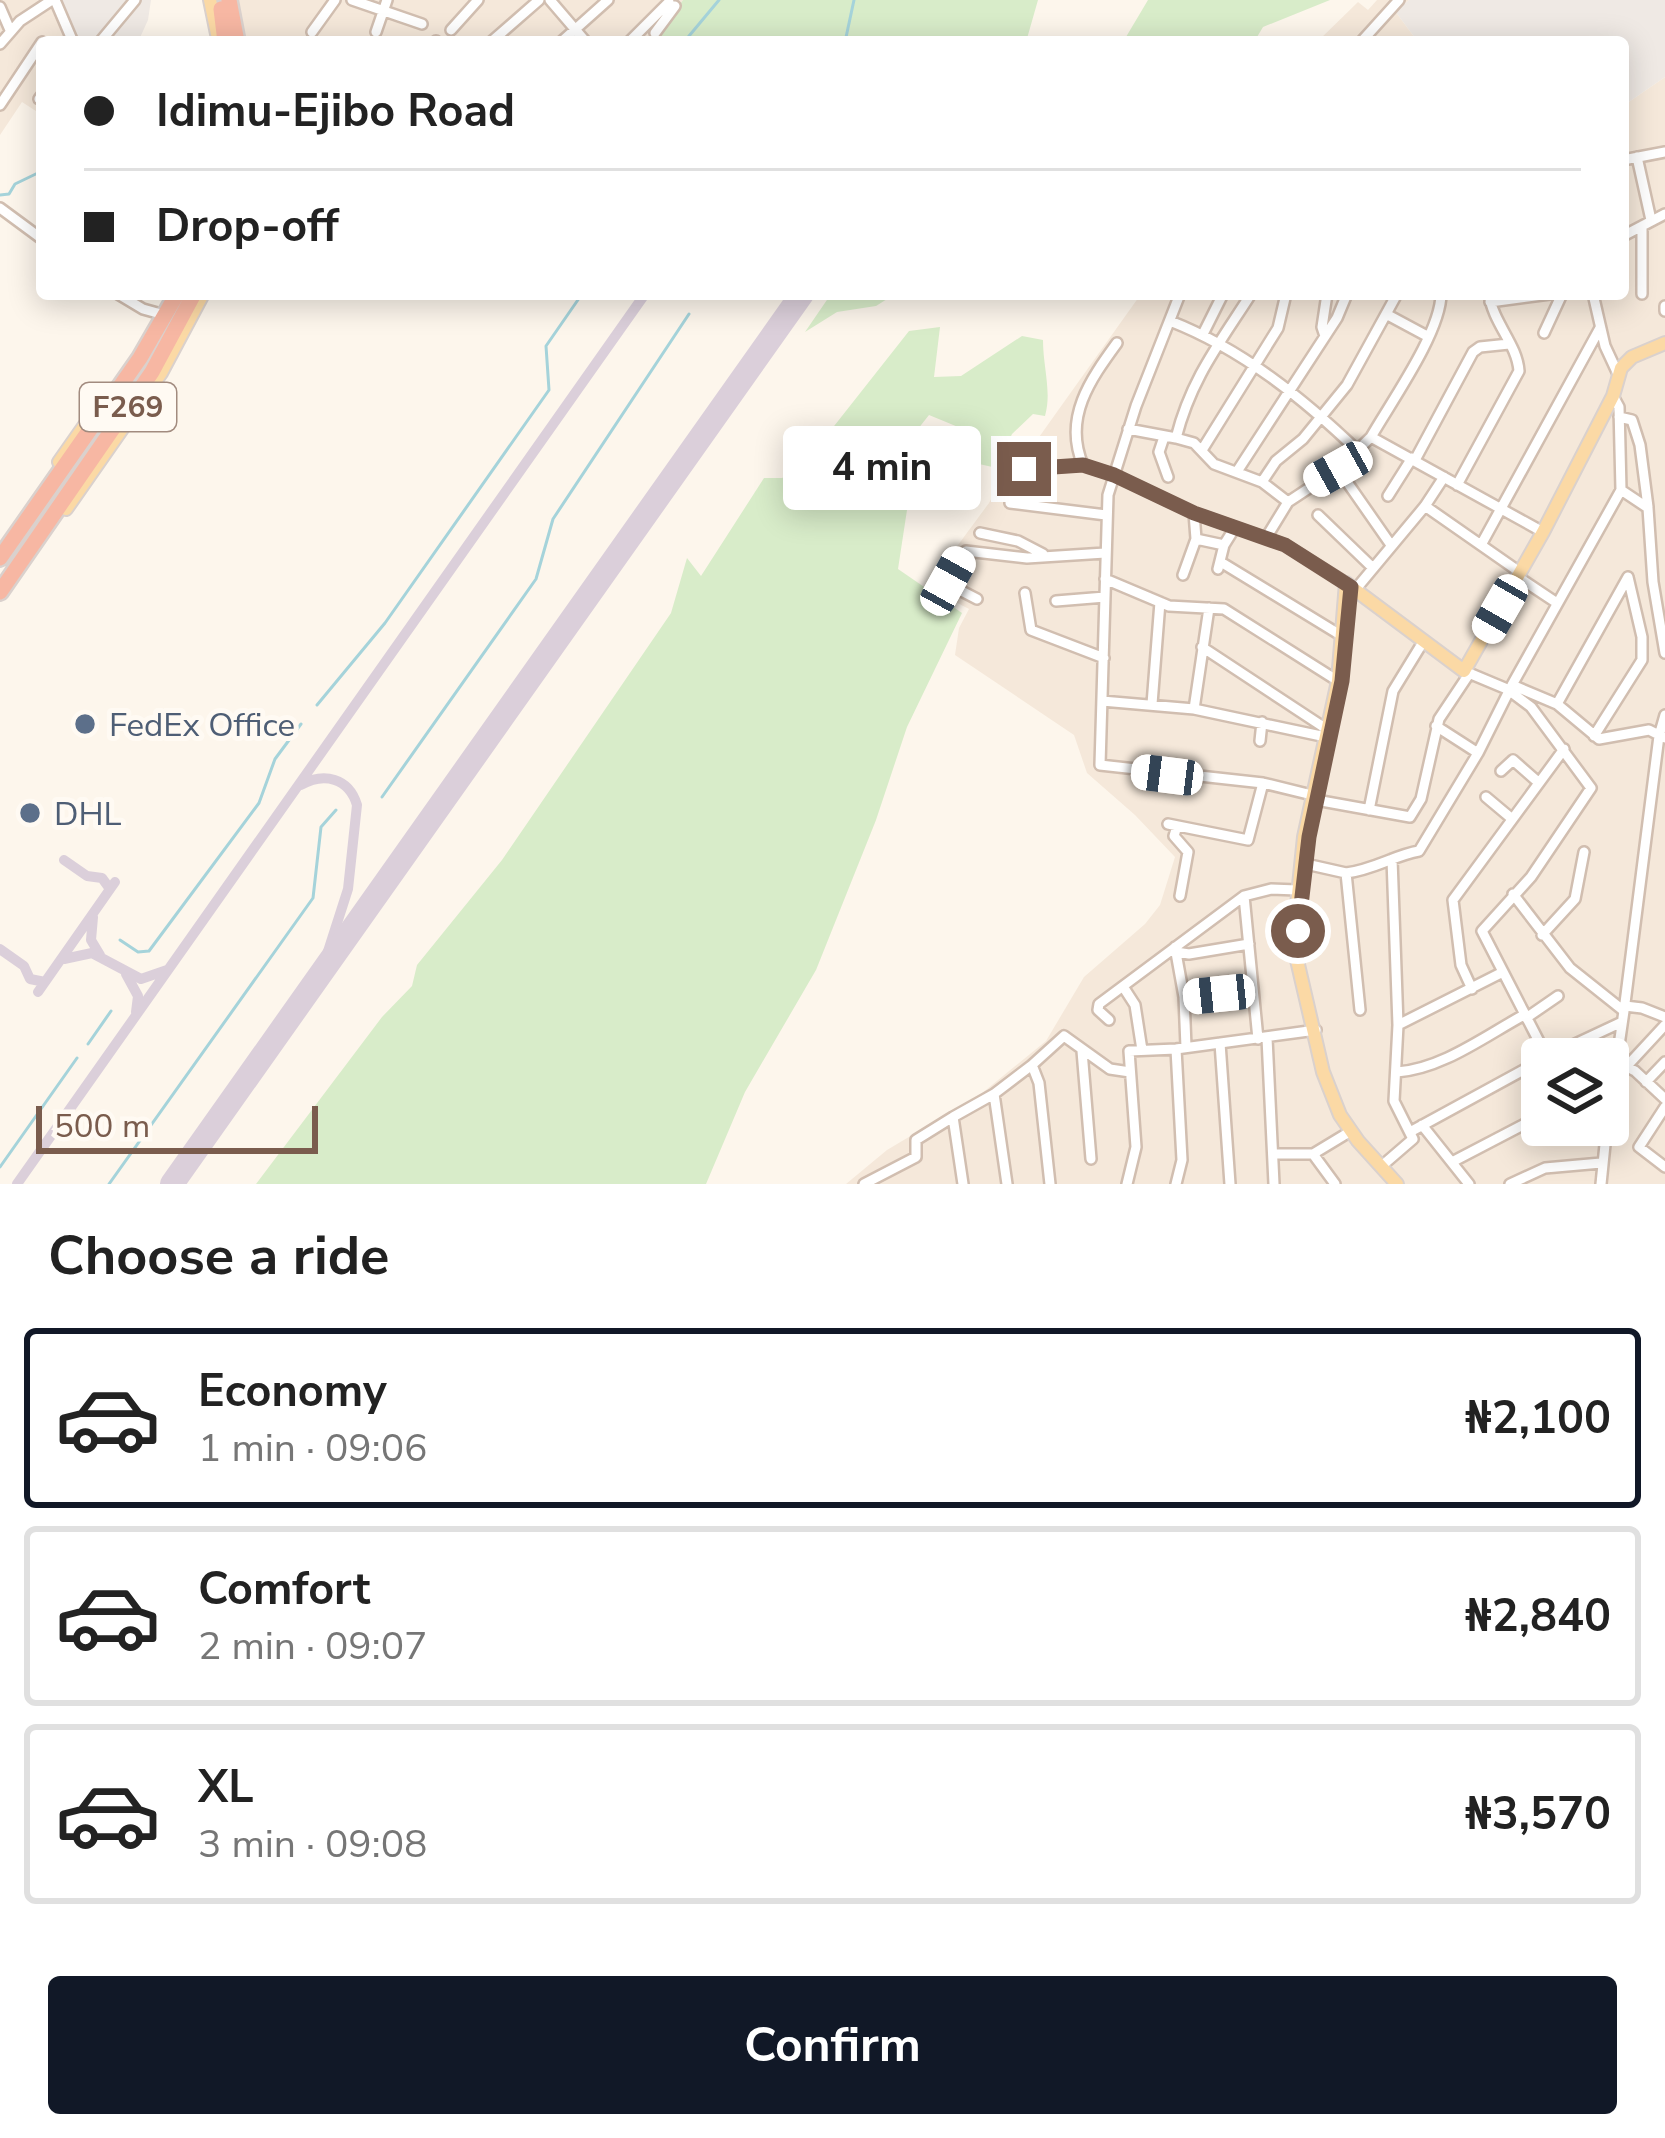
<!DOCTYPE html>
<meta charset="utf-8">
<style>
:root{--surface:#fff;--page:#f2f2f2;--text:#222;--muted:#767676;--line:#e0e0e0;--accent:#111827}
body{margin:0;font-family:"Nunito Sans",sans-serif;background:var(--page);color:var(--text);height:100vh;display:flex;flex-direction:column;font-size:45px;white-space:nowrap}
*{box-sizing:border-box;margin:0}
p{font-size:39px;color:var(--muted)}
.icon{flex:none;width:66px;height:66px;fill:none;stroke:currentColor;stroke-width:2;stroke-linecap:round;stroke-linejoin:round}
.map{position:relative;height:1184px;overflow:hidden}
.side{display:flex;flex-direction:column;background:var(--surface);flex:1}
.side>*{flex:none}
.hud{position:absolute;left:36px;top:36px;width:1593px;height:264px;border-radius:12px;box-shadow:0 6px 30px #0003;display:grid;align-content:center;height:264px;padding:0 48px;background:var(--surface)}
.tools{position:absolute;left:1521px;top:1038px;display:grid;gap:24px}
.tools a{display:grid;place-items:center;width:108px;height:108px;border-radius:12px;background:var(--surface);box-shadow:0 6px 30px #0003;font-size:60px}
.scale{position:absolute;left:36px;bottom:30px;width:282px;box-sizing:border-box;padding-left:12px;border:6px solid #7a5c4d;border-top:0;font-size:33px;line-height:42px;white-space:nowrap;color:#7a5c4d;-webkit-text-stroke:9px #fffaf3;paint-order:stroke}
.end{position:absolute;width:54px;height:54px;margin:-27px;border:15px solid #7a5c4d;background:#fff;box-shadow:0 0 0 6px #fff}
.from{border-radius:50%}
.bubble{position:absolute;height:84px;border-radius:12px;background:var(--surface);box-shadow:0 6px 30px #0003;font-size:39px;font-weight:700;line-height:84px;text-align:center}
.car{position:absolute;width:36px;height:72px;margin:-36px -18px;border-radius:15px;box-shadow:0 0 9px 3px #0007;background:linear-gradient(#fff 24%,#345 0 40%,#fff 0 76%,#345 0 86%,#fff 0)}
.hud b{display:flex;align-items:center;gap:42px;height:114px;font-size:45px}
.hud b+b{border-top:3px solid var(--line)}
.hud i{width:30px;height:30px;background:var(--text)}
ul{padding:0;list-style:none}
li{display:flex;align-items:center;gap:36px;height:180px;margin:0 24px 18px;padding:0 24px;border:6px solid var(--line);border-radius:12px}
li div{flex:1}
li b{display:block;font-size:45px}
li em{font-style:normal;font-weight:700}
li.selected{border-color:var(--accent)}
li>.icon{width:108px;height:108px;stroke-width:1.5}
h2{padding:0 48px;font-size:54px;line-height:144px}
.cta{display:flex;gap:24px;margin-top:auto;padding:24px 48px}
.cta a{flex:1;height:138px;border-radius:12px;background:var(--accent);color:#fff;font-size:48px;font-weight:700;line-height:138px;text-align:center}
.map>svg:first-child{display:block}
.residential{fill:#f5e8da;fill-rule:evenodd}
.industrial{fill:#efe9e4}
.green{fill:#d8ecc9}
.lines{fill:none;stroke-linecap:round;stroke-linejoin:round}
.stream{stroke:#a5d3da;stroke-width:3}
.taxiway{stroke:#dbcfda;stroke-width:10}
.runway{stroke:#dbcfda;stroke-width:24}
.minor-casing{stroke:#d1beb0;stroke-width:14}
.major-casing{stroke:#dad1cd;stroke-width:16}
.highway-casing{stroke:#dad1cd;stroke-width:20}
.minor{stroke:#fff;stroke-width:9}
.major{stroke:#fbd9a5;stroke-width:12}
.highway{stroke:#f7b7a3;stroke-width:15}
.route{stroke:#7a5c4d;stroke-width:15}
.service-dot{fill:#5c6f8a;stroke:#fffaf3;stroke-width:4.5}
.labels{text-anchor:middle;stroke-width:10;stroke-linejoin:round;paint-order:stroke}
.shield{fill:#fffaf3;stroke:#a28b7f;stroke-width:3}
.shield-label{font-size:30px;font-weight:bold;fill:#7a5c4d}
.service-label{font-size:33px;fill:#4e5e75;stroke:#fffaf3;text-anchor:start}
</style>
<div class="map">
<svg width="1665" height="1184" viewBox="0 0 1665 1184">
<rect width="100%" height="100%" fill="#fdf6ec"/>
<path class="residential" d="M0,0H55L71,42H42V115L22,102L0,135Z
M236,0H683L651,42H239Z
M1377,0H1409L1395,11L1418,42H1317L1358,2L1368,10Z
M1665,77V1184H846L887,1150L981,1094L1046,1041L1084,977L1145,924L1160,905L1175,857L1135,815L1087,773L1074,735L955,655L959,628L969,609L927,587L989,503L1008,468H1017L1141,294H1623V106ZM1542,1059H1608V1125H1542Z"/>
<path class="industrial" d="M55,0H151L148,20L138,42H71Z
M1409,0H1665V77L1623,106V42H1418L1395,11Z"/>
<path class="green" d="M683,0H1038L1026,42H731L727,38L720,42H652Z
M1148,0H1330L1263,27L1254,42H1123Z
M831,294H895L876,306L837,312L805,332Z
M940,327L934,377L961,376L1022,336L1043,340C1043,367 1052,392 1045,416L1033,414L1012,434L997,468L970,462L963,429L929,415L910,439L907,510L898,569L962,613L907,727L876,820L816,970L745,1092L706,1184H256L382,1017L412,986L417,965L502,860L671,613L687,558L701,576L764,478H782L801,468L909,331Z"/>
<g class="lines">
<path class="stream" d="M188,42H205
M684,42L719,0
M845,42L854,0
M0,195L9,194L15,184L42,171
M317,705L385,623L549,390L546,346L582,294
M382,797L536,579L553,519L689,314
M120,940L138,952L149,951L259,803L275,759L301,724
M88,1044L111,1011
M0,1167L77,1058
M109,1184L313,898L321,827L336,810"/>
<path class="taxiway" d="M800,298L801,294
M301,785C324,772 349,778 357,805L348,889L321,973
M64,860L87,876L102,878L110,889
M93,917L91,940L100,955
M0,949L24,966L30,979L45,982
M64,959L92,953L141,979L167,970
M126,974L138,996L136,1012
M38,992L115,882
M17,1184L645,294"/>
<path class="runway" d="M172,1184L802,294"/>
<g class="minor-casing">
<path id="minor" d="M55,0L73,42
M352,0L422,24
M550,0L586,42
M0,7L10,30
M451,30L478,0
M312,32L335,0
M376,32L387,0
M655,33L675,6
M100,42L135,0
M435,42L436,41
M491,42L539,0
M561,42L608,0
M629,42L669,2
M1361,42L1399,0
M0,44L20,21L52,0
M39,99L42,95
M0,105L42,42
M1637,157L1651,220
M1623,160L1665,152
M0,208L42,239
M1642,226V294
M1623,236L1665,214
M118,294L143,309L161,314
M1180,294L1136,406L1108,495L1100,765L1263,783L1312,795
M1593,294L1605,346L1618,374
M1490,302L1550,294
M1665,306V311
M1386,314L1427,336
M1170,321C1242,349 1304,399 1359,452
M1544,333L1562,294
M1203,334L1223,294
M1325,336L1322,327L1327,294
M1613,396L1619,407L1621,490L1648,508L1653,582L1665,653
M1619,417L1632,420L1640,445L1648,507
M1128,429L1176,438C1191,379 1219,344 1251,294
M1164,437L1159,452L1168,477
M1371,437C1391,402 1441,332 1441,294
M1176,438L1194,443L1214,464L1262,482
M1202,450L1278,328L1286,294
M1415,460L1473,352L1480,347L1509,344
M1083,465C1063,418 1090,380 1117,343
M1023,469L1083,465L1114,475L1194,513L1285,545L1346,583
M1338,469L1391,545
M1238,470L1337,318L1347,294
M1457,485L1519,371C1517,344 1493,323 1489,294
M1388,496L1412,458
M1288,502L1262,482L1276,461L1303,439L1347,385L1397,294
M1010,503L1106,515
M1425,506L1521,573
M1318,515L1373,568
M980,533L1018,541L1043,554
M1266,538L1288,502L1338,469L1371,437L1543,532
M1196,539L1224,545L1234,529
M1481,545L1600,328
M1224,564L1342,636
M1218,569L1224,545
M1183,575L1196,539L1194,513
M1518,577L1557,603
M1105,579L1169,606L1224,609L1338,681
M1355,590L1425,506L1444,477
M1025,593L1031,630L1104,658
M977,599L948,584L966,551L1027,558L1105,553
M1056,601L1105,597
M1202,647L1328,730
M1464,671L1507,689L1531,707L1591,788L1531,877L1482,931L1548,1059
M1512,685L1621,490
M1102,701L1194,709L1326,737
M1152,704L1160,602
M1557,704L1628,577
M1194,709L1209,608
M1436,726L1478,753
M1594,736L1642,660V637L1628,577
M1260,741L1262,722
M1501,771L1513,760L1538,782
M1486,797L1511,818
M1316,800L1410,817L1421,799L1439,719L1469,674
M1369,810L1393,691L1423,642
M1168,824L1248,840L1263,783
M1177,826L1174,836L1188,852L1180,896
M1306,864L1346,873
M1513,894L1570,968L1624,1011L1608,1121
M1244,896L1258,1039
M1542,935L1575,899L1584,852
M1175,947L1184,997L1186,1047
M1176,952L1189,954L1249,944
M1124,988L1135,1005L1142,1050
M1472,989L1461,965L1453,900L1564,749
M1184,997L1253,990
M1625,1003L1659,736L1665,715
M1625,1006L1642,1008L1665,1017
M1360,1010L1346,873C1373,870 1395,855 1419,851L1478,753L1512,685L1557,704L1599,739L1649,730L1665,738
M1526,1018L1558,996
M1109,1020L1098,1010L1099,1004L1244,896L1271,889L1297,890
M1398,1025L1503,972
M1267,1038L1274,1184
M1220,1043L1230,1184
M1176,1049L1182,1160L1176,1184
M1082,1051L1091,1159
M1545,1058L1622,1022
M1619,1063L1635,1071L1665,1099
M1032,1065L1064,1036L1110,1069L1130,1072
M1627,1066L1665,1025
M1397,1072C1442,1069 1485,1036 1524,1015
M1646,1082L1665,1062
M994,1094L1007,1184
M1665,1107L1639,1147L1665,1167
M1422,1125L1469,1184
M1410,1132L1542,1060
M1275,1154H1313L1351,1131
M1313,1154L1335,1184
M1452,1162L1542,1115
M1384,1164L1413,1139L1394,1101L1398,1025L1392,859
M864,1184L916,1157V1140L953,1117
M963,1184L953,1117L994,1094L1032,1065L1039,1083L1050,1184
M1127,1184L1136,1147L1129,1051L1176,1049L1316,1030
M1510,1184L1545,1168L1601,1163
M1601,1184L1607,1125"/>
</g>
<g class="major-casing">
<path id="major" d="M210,0L217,34
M59,462L85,425
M66,509L161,373L203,294
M1346,583L1338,681L1304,837L1293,943L1323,1072L1340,1115L1358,1141L1397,1184
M1346,583L1464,671L1543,532L1613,396L1621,368L1632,357L1665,343"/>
</g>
<g class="highway-casing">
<path id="highway" d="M229,0L237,42
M221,9L225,42
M0,558L140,358L177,294
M0,592L152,372L194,294"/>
</g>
<use href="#minor" class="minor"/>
<use href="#major" class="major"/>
<use href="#highway" class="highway"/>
</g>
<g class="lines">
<path class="route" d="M1024,469L1083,465L1114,475L1194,513L1285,545L1351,587L1342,681L1309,837L1298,931"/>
</g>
<g class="service-dot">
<circle cx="85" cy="724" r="12"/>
<circle cx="30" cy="813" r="12"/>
</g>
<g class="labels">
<rect class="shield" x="80" y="383" width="96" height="48" rx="9"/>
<g class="shield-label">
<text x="128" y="417">F269</text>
</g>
<g class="service-label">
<text x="109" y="736">FedEx Office</text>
<text x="54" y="825">DHL</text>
</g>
</g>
</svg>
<div class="tools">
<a><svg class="icon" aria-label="layers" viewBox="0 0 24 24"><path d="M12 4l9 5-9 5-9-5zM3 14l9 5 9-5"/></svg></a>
</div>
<div class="scale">500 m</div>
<i class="end from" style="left:1298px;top:931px"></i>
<i class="end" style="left:1024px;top:469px"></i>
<div class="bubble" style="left:783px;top:426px;width:198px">4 min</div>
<i class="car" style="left:1338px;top:469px;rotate:241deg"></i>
<i class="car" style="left:948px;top:581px;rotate:29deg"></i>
<i class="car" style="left:1500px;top:609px;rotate:210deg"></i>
<i class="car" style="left:1167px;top:775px;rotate:277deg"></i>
<i class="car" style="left:1219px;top:994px;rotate:264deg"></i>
<div class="hud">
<b><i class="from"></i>Idimu-Ejibo Road</b>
<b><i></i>Drop-off</b>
</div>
</div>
<section class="side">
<h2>Choose a ride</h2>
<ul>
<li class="selected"><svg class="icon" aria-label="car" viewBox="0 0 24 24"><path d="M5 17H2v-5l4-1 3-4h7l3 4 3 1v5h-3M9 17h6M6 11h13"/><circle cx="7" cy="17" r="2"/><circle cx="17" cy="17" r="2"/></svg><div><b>Economy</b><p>1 min · 09:06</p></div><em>₦2,100</em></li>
<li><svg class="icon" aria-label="car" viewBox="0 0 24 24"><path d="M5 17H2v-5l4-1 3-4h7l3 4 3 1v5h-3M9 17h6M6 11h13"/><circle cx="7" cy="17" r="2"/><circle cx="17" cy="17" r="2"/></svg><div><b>Comfort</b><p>2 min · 09:07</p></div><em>₦2,840</em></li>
<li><svg class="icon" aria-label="car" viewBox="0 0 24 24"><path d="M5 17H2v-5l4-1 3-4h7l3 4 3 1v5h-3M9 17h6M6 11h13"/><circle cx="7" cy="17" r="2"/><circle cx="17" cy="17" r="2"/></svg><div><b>XL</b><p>3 min · 09:08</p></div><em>₦3,570</em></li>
</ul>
<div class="cta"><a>Confirm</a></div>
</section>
